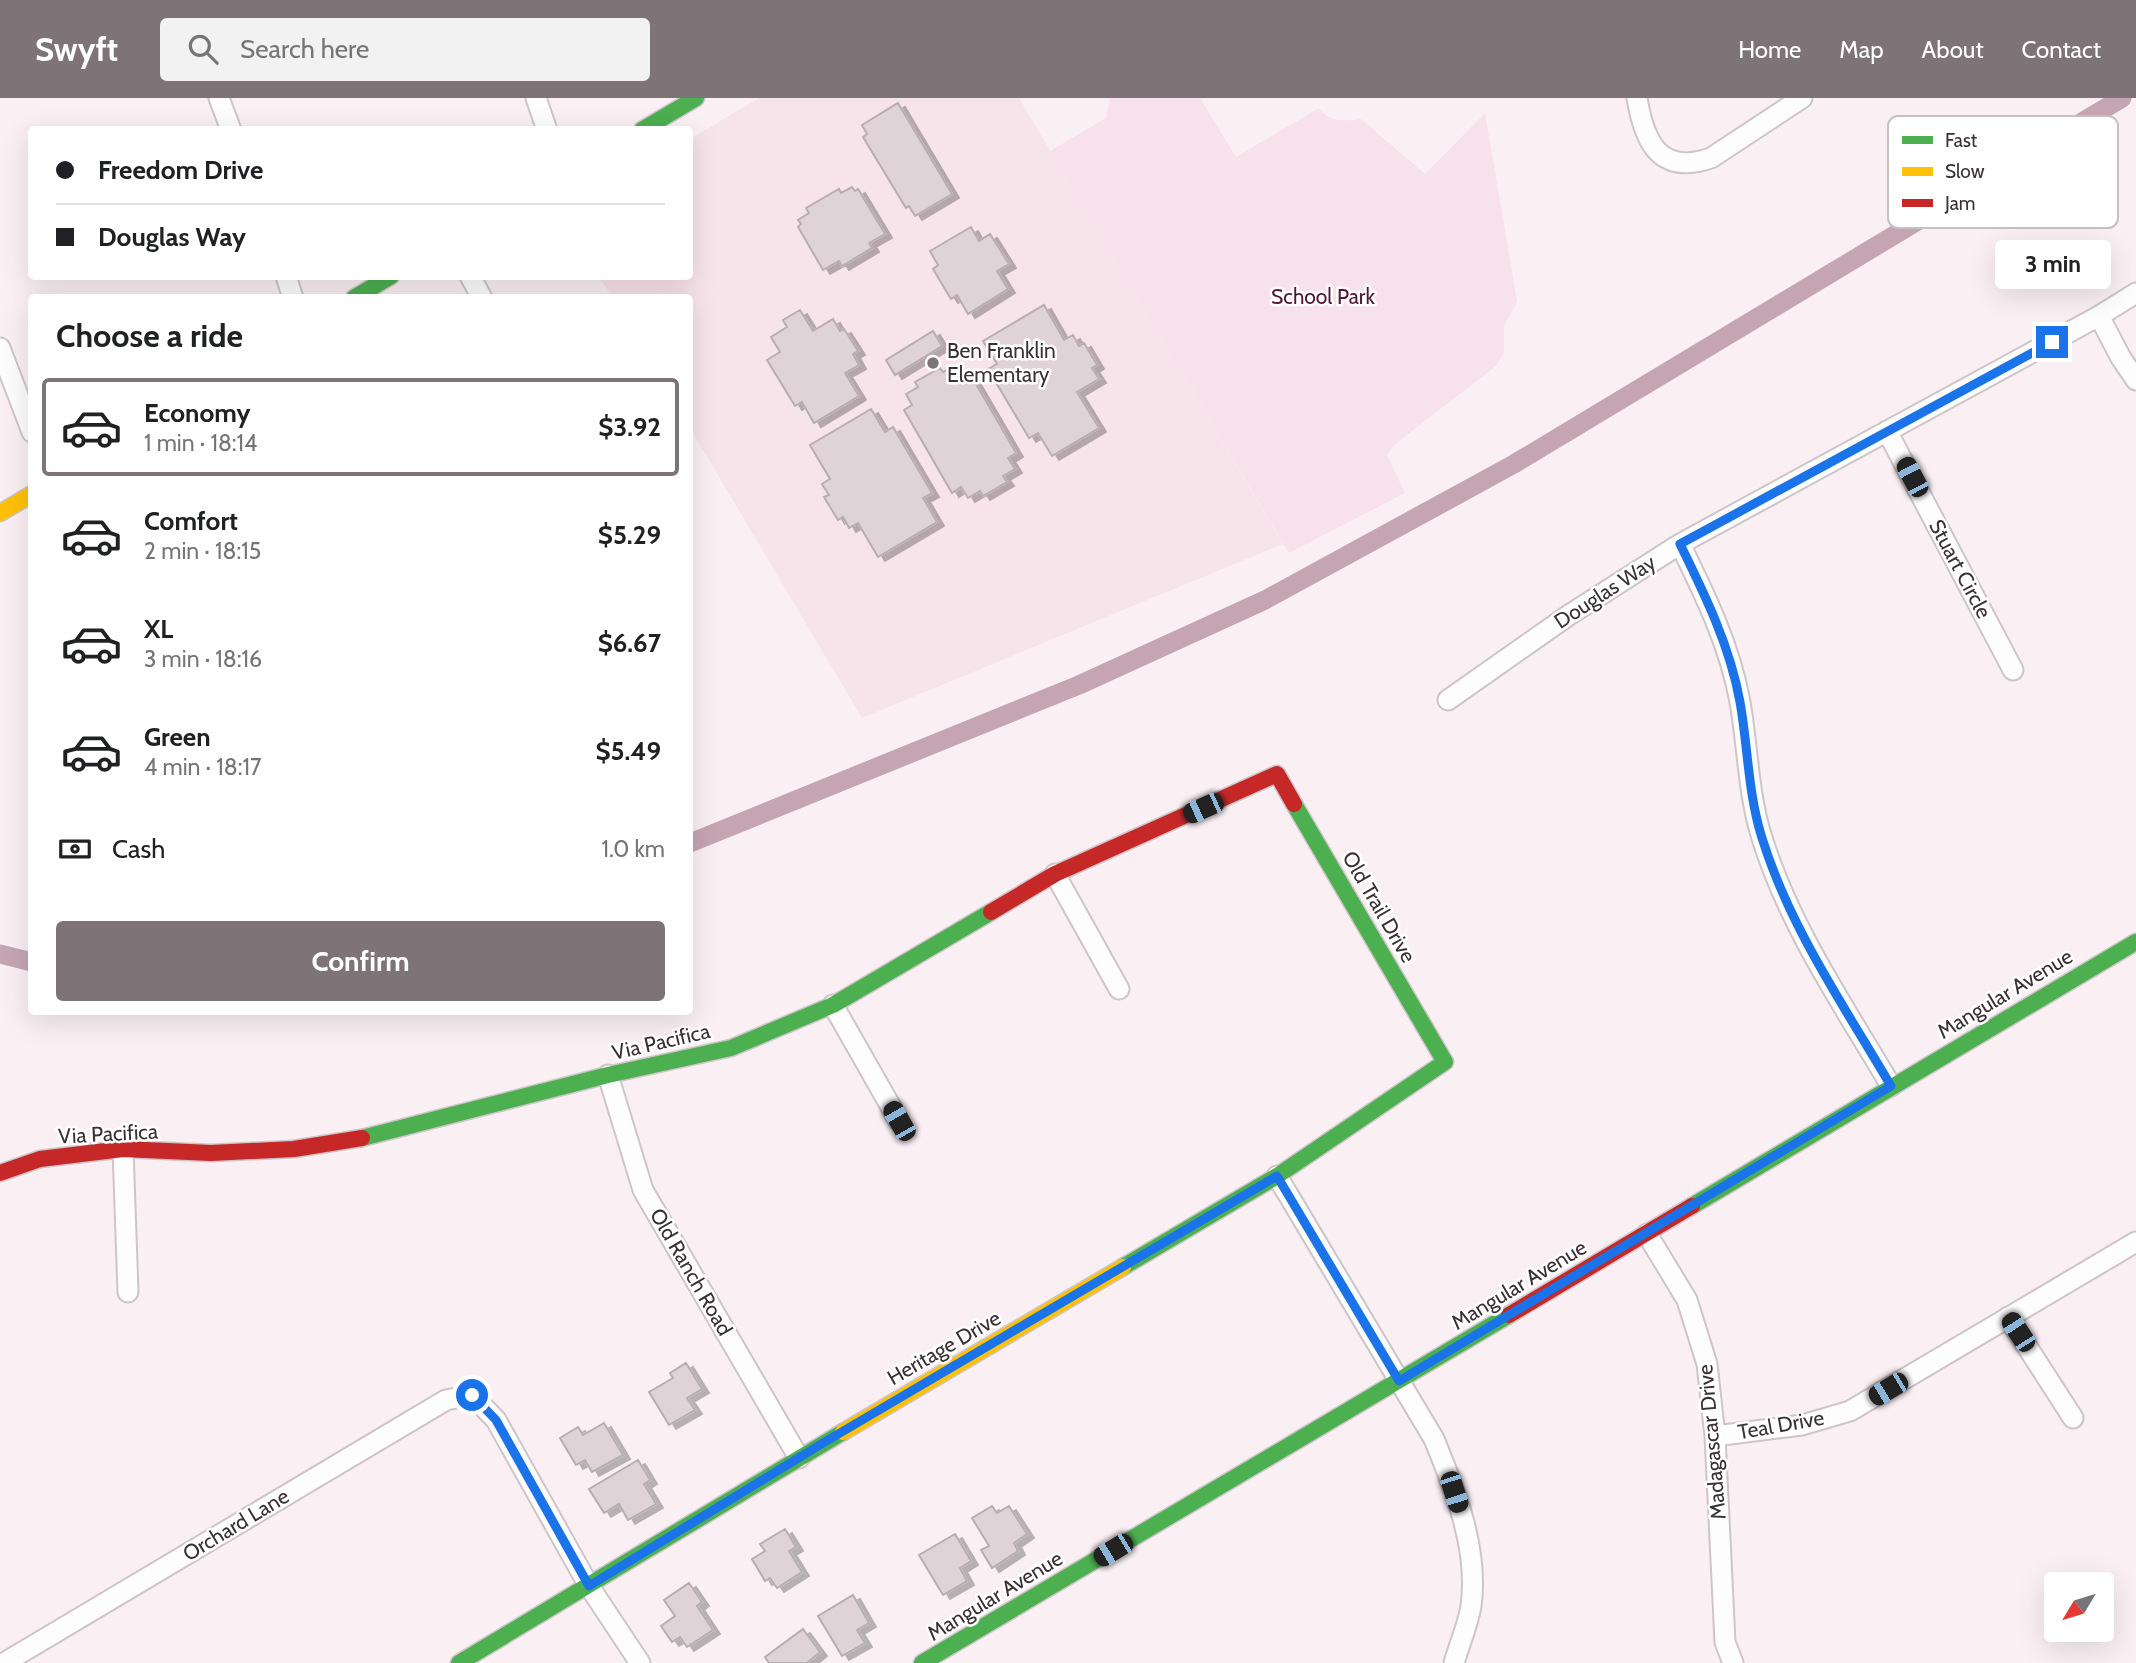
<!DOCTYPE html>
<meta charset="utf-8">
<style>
:root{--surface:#fff;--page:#f2f2f2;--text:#202124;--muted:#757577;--line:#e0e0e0;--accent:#7e7477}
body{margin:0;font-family:Cabin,sans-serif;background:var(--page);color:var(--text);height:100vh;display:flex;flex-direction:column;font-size:26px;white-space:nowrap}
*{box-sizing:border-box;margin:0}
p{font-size:23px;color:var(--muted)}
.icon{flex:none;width:38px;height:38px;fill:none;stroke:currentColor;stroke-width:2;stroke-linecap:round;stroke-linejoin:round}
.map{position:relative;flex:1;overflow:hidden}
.panel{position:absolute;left:28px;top:196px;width:665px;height:721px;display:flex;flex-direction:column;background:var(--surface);border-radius:7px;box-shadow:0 7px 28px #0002}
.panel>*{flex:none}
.guide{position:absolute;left:28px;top:28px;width:665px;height:154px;border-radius:7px;box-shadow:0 7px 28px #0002;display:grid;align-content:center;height:154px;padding:0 28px;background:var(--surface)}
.needle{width:46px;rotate:232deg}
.controls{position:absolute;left:2044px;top:1474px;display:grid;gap:14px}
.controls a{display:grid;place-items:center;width:70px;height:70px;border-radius:7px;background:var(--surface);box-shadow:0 7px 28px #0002;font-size:35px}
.end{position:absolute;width:32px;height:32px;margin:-16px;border:9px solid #1a73e8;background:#fff;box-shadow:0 0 0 4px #fff}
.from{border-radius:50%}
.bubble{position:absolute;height:49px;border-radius:7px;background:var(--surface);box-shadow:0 7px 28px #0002;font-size:23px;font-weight:700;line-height:49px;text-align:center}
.car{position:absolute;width:21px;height:42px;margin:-21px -10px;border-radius:9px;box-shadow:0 0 5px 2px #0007;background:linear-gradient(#222 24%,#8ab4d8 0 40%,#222 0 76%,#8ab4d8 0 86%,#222 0)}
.guide b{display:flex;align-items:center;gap:24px;height:66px;font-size:26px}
.guide b+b{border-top:2px solid var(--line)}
.guide i{width:18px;height:18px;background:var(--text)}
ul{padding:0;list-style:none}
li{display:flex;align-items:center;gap:21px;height:98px;margin:0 14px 10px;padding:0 14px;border:4px solid transparent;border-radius:7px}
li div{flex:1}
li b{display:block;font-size:26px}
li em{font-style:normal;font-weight:700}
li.active{border-color:var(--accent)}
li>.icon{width:63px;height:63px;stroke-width:1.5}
h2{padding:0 28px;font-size:32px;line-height:84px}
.pay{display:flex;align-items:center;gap:18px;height:77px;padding:0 28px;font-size:26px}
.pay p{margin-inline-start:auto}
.button{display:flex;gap:14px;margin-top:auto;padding:14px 28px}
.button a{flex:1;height:80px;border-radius:7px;background:var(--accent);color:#fff;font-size:28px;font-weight:700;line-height:80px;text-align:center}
header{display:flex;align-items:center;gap:42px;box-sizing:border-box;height:98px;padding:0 35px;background:var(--accent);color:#fff}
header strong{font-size:33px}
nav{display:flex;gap:38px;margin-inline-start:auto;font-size:24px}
.search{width:490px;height:63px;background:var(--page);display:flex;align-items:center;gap:18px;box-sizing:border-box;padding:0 24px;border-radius:7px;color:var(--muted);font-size:26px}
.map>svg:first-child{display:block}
.built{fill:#f7e3ea}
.green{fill:#f7e1ea}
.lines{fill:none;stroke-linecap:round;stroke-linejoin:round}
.canal{stroke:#c6a5b2;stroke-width:19}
.building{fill:#e0d3d8;stroke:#b7aeb2;stroke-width:2;filter:url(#shadow)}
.street-casing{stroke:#cec5c8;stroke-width:23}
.fast-casing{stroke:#cec5c8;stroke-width:19}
.slow-casing{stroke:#cec5c8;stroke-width:19}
.jam-casing{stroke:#cec5c8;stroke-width:19}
.street{stroke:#fefdfd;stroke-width:19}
.fast{stroke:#4caf50;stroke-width:16}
.slow{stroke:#ffc107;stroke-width:16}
.jam{stroke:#c62828;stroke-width:16}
.route{stroke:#1a73e8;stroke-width:9}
.poi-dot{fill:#7e7477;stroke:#fff;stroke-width:2.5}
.labels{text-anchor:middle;stroke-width:5;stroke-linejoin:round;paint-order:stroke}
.park-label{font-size:21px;fill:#4d1832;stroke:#fff}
.poi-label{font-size:21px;fill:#3b3134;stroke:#fff;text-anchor:start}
.street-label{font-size:21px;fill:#3b3134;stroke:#fff}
.key{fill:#fff;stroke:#c4c1c2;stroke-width:2}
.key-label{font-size:19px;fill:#3b3134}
</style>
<header>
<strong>Swyft</strong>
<div class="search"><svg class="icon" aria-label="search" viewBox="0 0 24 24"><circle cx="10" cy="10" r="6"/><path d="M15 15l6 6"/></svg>Search here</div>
<nav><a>Home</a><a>Map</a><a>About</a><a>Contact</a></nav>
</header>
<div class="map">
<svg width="2136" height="1565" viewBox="0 0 2136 1565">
<defs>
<filter id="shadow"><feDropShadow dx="7" dy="4" stdDeviation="0" flood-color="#0004"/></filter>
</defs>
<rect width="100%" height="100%" fill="#faf0f4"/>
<path class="built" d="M759,0H1019L1283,446L862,620L690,330V200L612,199L599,179L690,178V41Z"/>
<path class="green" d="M1110,0H1200L1236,59L1319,10C1330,25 1345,23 1361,21L1425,76L1485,15L1517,204L1504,228V255L1496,268L1394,347L1387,357L1405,395L1289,455L1050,53L1106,20Z"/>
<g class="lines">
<path class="canal" d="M690,745L1079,587L1265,502L1514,366L2122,0
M0,856L32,864"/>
</g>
<path class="building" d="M898,5L952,96L915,118L909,108L906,110L863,39L867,36L862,27Z
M852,89L855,93L858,91L885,136L869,145L872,150L842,168L839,163L823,172L798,129L801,126L798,122L809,115L806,110L839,91L841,95Z
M971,129L979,143L990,136L1009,166L997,173L1008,191L968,216L957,197L951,201L933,171L938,167L930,153Z
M1044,207L1064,242L1073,237L1079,248L1084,245L1097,267L1092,270L1099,281L1077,294L1099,330L1052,358L1038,335L1029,340L988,271L997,266L983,243Z
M800,212L813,233L833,221L840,233L844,231L858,253L853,256L859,267L845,275L859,298L814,325L802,304L795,308L767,262L780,254L771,239L787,229L783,222Z
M933,233L942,248L895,277L886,262Z
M954,268L961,279L969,274L1016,355L1008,360L1015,371L1003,378L1007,384L983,398L980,393L968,400L961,389L952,395L904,312L912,307L906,296L918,289L915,284L940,270L943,274Z
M871,311L885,334L893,329L932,395L923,400L937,424L878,459L858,425L849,430L843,419L838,422L824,399L829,397L822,386L830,381L810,347Z
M686,1265L702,1291L687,1300L695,1312L669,1327L649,1294L673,1280L670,1275Z
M604,1325L623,1357L592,1374L585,1362L576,1367L560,1340L578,1329L583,1337Z
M638,1362L650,1382L644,1386L656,1406L628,1422L619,1406L604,1415L589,1391Z
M992,1408L997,1415L1009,1408L1027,1436L1014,1445L1018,1453L992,1470L981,1452L989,1448L972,1420Z
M785,1431L796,1449L789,1453L802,1474L777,1490L770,1480L765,1483L752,1461L765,1453L760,1446Z
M955,1436L971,1463L960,1470L967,1483L943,1497L919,1457Z
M689,1485L702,1504L697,1508L713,1532L687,1549L680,1539L672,1544L661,1528L675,1518L664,1502Z
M853,1497L869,1525L857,1532L865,1545L842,1558L818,1518Z
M803,1531L820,1554L807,1565H769L765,1559Z"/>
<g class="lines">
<g class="street-casing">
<path id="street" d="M219,0L231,32
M536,0L547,32
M1637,0C1644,43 1659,78 1711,60L1802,0
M286,178L293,200
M470,178L482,200
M2099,218L2121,260L2136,282
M0,250L32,334
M1887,333L2013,572
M1680,446C1705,497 1730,548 1740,604C1748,650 1748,696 1762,740C1790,830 1844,908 1891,988
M1448,602L1569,517L1680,446L2099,218L2136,195
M1055,776L1119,891
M833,907L899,1023
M608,977L643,1092L799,1360
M123,1051L128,1194
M1277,1078L1434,1341C1455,1392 1479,1451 1471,1508C1468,1527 1459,1547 1454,1565
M1647,1136L1687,1202L1707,1266L1715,1338L1725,1544L1733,1565
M2008,1219L2073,1320
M1715,1338L1802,1327L1850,1313L2136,1144
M4,1565L446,1302L472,1297L496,1322L589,1488L640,1565"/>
</g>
<g class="fast-casing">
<path id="fast" d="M642,32L696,0
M354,200L391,178
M362,1040L608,977L731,950L833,907L991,814
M1692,1108L2136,844
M1123,1169L1277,1078L1445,964L1294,706
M459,1565L843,1334
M922,1565L1509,1217"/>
</g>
<g class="slow-casing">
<path id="slow" d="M0,415L32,396
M843,1334L1123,1169"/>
</g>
<g class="jam-casing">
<path id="jam" d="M991,814L1055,776L1277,676L1294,706
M0,1075L40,1061L123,1051L211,1055L294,1051L362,1040
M1509,1217L1692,1108"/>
</g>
<use href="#street" class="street"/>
<use href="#fast" class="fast"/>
<use href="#slow" class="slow"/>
<use href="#jam" class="jam"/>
</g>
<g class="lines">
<path class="route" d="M472,1297L496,1322L589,1488L823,1345L1277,1078L1399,1283L1891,988C1844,908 1790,830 1762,740C1748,696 1748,649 1740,604C1730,548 1705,497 1680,446L2052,244"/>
</g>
<circle class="poi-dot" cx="933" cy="265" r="7"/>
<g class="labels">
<g class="park-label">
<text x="1323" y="206">School Park</text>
</g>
<g class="poi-label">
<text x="947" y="260">Ben Franklin<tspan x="947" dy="24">Elementary</tspan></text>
</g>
<g class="street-label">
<text transform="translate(1960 471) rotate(62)" y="7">Stuart Circle</text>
<text transform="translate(1605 494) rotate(-33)" y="7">Douglas Way</text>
<text transform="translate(1379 809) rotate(60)" y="7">Old Trail Drive</text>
<text transform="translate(2005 896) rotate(-31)" y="7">Mangular Avenue</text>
<text transform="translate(661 944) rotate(-13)" y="7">Via Pacifica</text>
<text transform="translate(108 1036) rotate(-3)" y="7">Via Pacifica</text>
<text transform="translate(691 1174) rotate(60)" y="7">Old Ranch Road</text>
<text transform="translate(1519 1187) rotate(-31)" y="7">Mangular Avenue</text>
<text transform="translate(944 1250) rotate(-30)" y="7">Heritage Drive</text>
<text transform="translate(1781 1327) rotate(-10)" y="7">Teal Drive</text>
<text transform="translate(1712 1344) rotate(-95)" y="7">Madagascar Drive</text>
<text transform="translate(236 1427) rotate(-31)" y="7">Orchard Lane</text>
<text transform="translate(995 1498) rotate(-31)" y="7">Mangular Avenue</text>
</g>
</g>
<rect x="1888" y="18" width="230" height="112" rx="10" class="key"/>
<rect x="1902" y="38" width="31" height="8" fill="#4caf50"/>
<rect x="1902" y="69" width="31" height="9" fill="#ffc107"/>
<rect x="1902" y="101" width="31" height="8" fill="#c62828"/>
<g class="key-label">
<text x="1945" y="49">Fast</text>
<text x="1945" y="80">Slow</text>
<text x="1945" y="112">Jam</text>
</g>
</svg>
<div class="controls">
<a><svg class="needle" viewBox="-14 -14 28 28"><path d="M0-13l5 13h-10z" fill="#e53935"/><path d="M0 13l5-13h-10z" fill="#757577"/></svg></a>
</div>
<i class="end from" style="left:472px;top:1297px"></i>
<i class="end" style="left:2052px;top:244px"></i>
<div class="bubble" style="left:1995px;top:142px;width:116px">3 min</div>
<i class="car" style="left:1912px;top:379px;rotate:332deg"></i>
<i class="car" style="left:1203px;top:710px;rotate:246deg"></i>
<i class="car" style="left:899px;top:1023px;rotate:330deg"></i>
<i class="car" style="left:2018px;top:1234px;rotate:327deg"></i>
<i class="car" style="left:1888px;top:1291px;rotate:239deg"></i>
<i class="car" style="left:1454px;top:1394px;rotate:162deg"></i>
<i class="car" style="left:1113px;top:1452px;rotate:239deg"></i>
<div class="guide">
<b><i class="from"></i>Freedom Drive</b>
<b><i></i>Douglas Way</b>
</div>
<section class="panel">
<h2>Choose a ride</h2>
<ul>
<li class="active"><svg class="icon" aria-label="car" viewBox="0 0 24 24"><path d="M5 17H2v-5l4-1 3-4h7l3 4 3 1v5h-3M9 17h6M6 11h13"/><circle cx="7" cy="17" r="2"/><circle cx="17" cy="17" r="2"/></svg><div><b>Economy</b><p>1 min · 18:14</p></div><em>$3.92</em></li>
<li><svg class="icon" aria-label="car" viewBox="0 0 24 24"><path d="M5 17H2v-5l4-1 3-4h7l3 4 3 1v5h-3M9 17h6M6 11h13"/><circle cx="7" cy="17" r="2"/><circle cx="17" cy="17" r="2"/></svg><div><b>Comfort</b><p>2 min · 18:15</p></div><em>$5.29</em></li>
<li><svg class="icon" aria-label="car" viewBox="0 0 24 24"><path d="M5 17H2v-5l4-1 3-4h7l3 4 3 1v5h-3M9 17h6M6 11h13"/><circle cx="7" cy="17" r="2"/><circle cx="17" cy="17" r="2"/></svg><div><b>XL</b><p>3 min · 18:16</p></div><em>$6.67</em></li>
<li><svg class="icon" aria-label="car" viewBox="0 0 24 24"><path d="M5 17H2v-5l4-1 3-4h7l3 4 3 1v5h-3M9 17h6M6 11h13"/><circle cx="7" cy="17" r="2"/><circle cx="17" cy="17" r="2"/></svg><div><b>Green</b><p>4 min · 18:17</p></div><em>$5.49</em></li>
</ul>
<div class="pay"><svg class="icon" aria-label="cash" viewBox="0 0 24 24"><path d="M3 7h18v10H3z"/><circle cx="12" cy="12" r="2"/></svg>Cash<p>1.0 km</p></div>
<div class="button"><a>Confirm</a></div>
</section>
</div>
